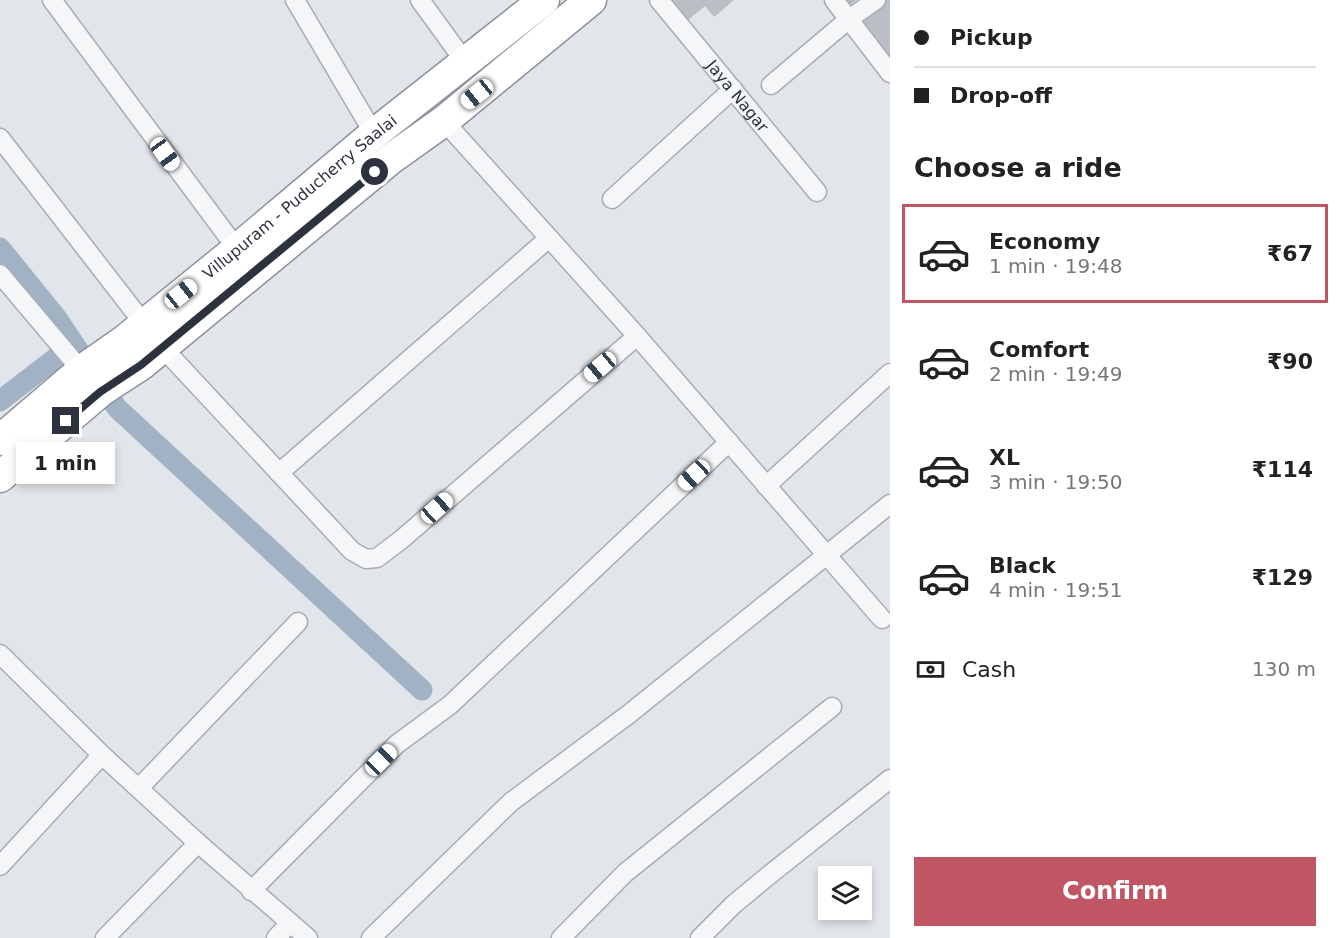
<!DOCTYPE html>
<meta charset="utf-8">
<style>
:root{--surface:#fff;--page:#f6f6f6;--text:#222;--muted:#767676;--line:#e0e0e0;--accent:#c05664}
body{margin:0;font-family:"DejaVu Sans",sans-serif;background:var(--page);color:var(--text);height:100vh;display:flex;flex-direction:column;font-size:22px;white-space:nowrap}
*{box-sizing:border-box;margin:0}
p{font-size:20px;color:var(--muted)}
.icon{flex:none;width:33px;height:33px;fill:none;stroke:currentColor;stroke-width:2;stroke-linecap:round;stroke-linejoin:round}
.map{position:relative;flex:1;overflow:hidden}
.side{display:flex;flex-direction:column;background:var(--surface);width:450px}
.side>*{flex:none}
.hud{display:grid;align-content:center;height:132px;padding:0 24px;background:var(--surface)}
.tools{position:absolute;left:818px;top:866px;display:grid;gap:12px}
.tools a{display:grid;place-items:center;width:54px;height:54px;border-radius:0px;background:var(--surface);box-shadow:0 3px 9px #0003;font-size:30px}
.end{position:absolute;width:27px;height:27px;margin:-14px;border:8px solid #2c333f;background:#fff;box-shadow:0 0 0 3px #fff}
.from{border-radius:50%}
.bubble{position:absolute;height:42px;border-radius:0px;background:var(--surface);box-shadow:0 3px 9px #0003;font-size:20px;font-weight:700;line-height:42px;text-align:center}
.car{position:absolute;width:18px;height:36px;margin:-18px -9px;border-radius:8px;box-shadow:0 0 4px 2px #0007;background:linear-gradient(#fff 24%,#345 0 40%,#fff 0 76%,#345 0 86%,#fff 0)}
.hud b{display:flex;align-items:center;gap:21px;height:57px;font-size:22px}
.hud b+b{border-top:2px solid var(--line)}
.hud i{width:15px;height:15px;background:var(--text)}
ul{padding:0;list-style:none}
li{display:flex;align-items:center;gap:18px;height:99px;margin:0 12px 9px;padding:0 12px;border:3px solid transparent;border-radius:0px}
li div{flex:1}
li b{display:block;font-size:22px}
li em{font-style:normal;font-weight:700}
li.active{border-color:var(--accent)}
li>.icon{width:54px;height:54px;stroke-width:1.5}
h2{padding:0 24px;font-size:27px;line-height:72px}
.pay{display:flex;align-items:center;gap:15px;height:66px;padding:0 24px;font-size:22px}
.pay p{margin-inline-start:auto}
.action{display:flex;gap:12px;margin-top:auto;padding:12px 24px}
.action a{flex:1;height:69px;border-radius:0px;background:var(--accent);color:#fff;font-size:24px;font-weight:700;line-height:69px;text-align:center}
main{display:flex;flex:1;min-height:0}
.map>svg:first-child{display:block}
.shadow{fill:#0003}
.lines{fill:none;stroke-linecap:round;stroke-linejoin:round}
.canal{stroke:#a2b2c5;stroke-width:21}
.building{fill:#babec5}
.minor-casing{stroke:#a8acb3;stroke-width:21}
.trunk-casing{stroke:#8b929e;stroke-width:33}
.minor{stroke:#f5f6f8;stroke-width:18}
.trunk{stroke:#fff;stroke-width:30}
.route{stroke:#2c333f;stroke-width:8}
.labels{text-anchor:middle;stroke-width:6;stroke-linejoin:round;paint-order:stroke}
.street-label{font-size:16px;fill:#2c333f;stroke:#f2f4f7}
</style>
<main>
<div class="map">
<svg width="890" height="938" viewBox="0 0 890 938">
<rect width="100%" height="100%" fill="#e2e5e9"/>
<path class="shadow" d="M841,0H856L847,7Z"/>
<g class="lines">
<path class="canal" d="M0,248L56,317L117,408L422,690
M0,401L74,344"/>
</g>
<path class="building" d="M671,0H734L714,17L705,6L688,20Z
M882,0H890V60L856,19Z"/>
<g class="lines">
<g class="minor-casing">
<g id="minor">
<path d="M52,0L243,257"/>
<path d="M295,0L374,134"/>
<path d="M420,0L465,62"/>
<path id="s1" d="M659,0L817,192"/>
<path d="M834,0L890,73"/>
<path d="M771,85L849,19L876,0"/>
<path d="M444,121L637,336L882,619"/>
<path d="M0,138L144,324"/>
<path d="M612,199L733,89"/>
<path d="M0,274L87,377"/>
<path d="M162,347L352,551L366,559L377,558L402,539L637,336"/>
<path d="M279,473L549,238"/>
<path d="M766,486L890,373"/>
<path d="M0,654L102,755L198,843L308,938"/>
<path d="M139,788L298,622"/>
<path d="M0,866L102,755"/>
<path d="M251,891L397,744L450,705L729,442"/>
<path d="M105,938L198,843"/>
<path d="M276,938L290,923"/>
<path d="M371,938L511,802L629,714L890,504"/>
<path d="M561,938L625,873L832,707"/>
<path d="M700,938L733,905L768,876L890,779"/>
</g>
</g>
<g class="trunk-casing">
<g id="trunk">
<path id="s2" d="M0,440L82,370L125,340L236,250L374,134L544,0"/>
<path d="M0,477L101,391L141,365L392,158L444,121L591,0"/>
</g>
</g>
<use href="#minor" class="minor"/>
<use href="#trunk" class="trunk"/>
</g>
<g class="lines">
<path class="route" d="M66,421L100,392L141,365L375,172"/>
</g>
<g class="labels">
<g class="street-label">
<text dy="6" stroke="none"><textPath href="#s1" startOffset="124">Jaya Nagar</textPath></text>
<text dy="6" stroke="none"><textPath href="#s2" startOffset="386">Villupuram - Puducherry Saalai</textPath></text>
</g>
</g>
</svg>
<div class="tools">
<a><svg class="icon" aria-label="layers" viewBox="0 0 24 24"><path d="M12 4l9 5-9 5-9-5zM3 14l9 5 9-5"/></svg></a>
</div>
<i class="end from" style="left:375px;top:172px"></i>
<i class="end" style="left:66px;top:421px"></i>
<div class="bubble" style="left:16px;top:442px;width:99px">1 min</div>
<i class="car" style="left:477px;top:94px;rotate:231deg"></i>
<i class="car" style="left:165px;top:154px;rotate:144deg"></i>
<i class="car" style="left:181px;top:294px;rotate:51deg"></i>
<i class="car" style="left:600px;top:367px;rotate:230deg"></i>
<i class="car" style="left:694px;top:475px;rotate:227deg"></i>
<i class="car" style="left:437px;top:508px;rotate:48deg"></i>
<i class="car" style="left:381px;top:760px;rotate:45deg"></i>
</div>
<section class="side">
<div class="hud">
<b><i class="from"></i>Pickup</b>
<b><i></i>Drop-off</b>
</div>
<h2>Choose a ride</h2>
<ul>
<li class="active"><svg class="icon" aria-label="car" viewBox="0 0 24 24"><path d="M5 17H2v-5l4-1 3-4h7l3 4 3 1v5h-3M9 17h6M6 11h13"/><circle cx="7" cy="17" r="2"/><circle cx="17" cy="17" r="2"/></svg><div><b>Economy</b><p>1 min · 19:48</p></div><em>₹67</em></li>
<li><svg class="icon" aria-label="car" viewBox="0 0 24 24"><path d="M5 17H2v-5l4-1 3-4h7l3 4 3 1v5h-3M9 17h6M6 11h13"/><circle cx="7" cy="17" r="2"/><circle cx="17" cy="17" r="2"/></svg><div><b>Comfort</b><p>2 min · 19:49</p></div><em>₹90</em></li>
<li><svg class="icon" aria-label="car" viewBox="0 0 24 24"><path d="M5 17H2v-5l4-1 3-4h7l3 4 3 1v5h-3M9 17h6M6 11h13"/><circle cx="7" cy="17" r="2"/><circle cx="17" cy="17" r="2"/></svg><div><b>XL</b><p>3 min · 19:50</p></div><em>₹114</em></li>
<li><svg class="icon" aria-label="car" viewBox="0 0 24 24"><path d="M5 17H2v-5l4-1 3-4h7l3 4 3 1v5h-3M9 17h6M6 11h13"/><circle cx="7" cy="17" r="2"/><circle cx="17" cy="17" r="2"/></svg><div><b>Black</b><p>4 min · 19:51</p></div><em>₹129</em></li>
</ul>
<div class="pay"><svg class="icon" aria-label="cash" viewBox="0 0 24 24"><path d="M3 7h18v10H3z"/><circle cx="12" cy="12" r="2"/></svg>Cash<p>130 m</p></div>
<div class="action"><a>Confirm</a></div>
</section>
</main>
